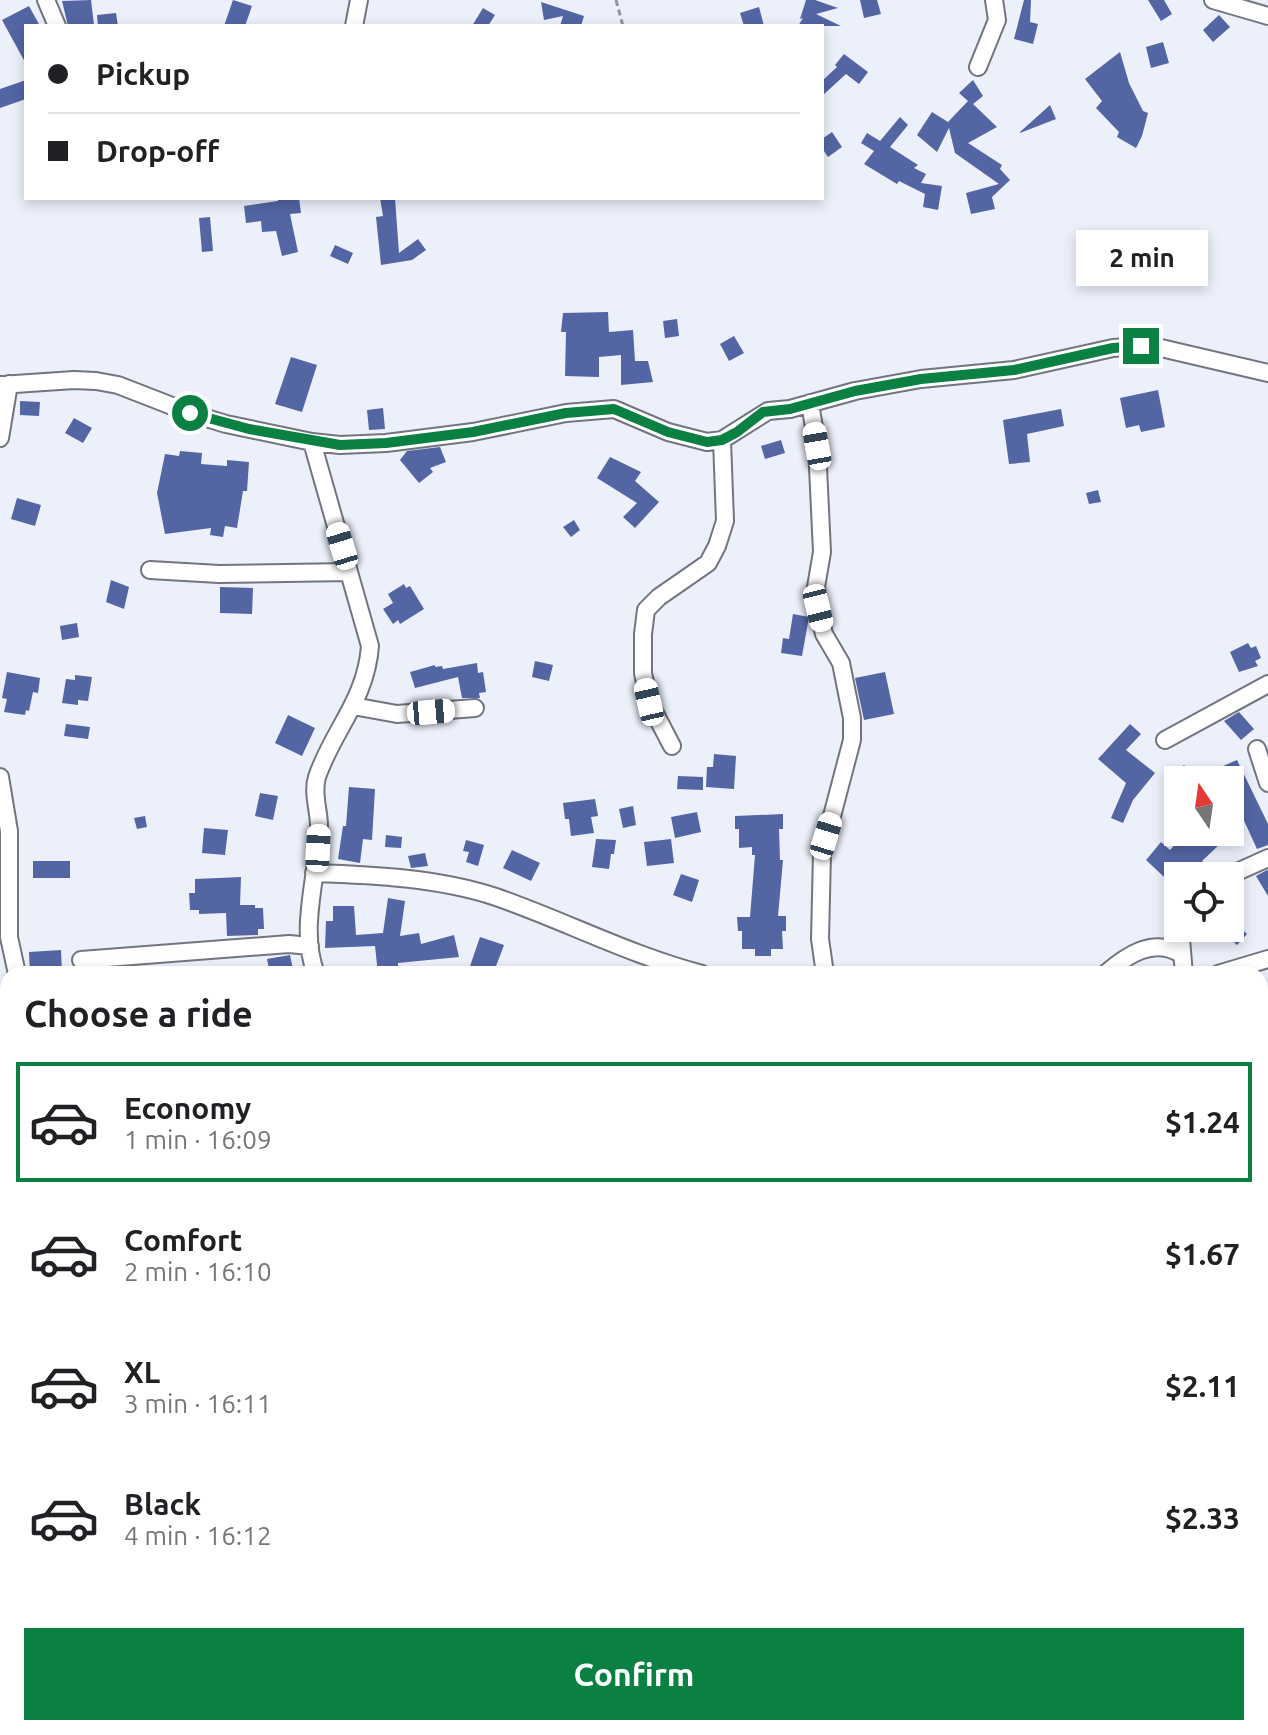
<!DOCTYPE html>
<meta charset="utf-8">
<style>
:root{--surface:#fff;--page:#f2f2f2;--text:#202124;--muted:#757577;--line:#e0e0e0;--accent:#0b8043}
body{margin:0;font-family:Ubuntu,sans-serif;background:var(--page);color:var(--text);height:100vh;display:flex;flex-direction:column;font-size:30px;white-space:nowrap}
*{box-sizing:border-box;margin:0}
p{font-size:26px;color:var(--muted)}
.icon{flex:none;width:44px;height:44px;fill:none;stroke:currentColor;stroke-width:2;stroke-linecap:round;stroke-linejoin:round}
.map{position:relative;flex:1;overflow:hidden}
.details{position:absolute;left:0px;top:966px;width:1268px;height:770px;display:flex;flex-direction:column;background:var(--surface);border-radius:24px 24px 0 0;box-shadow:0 4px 12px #0003}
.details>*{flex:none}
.banner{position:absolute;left:24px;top:24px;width:800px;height:176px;border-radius:0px;box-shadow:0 4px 12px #0003;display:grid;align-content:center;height:176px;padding:0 24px;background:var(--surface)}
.needle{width:52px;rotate:347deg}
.tools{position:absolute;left:1164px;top:766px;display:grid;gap:16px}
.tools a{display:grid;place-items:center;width:80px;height:80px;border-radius:0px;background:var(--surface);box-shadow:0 4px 12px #0003;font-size:40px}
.end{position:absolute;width:36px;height:36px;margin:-18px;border:10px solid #0b8043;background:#fff;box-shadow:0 0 0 4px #fff}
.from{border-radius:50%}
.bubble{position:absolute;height:56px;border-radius:0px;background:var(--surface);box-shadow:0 4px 12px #0003;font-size:26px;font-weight:700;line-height:56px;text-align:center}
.car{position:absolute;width:24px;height:48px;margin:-24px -12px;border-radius:10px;box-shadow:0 0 6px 2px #0007;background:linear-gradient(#fff 24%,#345 0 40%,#fff 0 76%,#345 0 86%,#fff 0)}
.banner b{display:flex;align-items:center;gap:28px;height:76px;font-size:30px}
.banner b+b{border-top:2px solid var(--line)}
.banner i{width:20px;height:20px;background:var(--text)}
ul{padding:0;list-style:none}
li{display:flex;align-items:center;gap:24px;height:120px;margin:0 16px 12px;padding:0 8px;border:4px solid transparent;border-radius:0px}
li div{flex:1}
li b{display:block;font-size:30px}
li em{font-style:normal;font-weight:700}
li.selected{border-color:var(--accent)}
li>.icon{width:72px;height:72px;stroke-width:1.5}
h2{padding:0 24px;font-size:36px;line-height:96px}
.action{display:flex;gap:16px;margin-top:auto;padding:16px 24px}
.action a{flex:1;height:92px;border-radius:0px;background:var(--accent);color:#fff;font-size:32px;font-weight:700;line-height:92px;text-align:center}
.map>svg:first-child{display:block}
.building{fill:#5365a3}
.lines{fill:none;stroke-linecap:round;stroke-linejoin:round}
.street-casing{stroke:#72757f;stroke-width:20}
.path{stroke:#92949c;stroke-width:3;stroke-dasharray:6 4;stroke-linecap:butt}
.street{stroke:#fff;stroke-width:16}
.route{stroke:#0b8043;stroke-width:10}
</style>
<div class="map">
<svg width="1268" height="1735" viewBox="0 0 1268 1735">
<rect width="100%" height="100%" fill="#ecf0fb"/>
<path class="building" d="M91,0L94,25L68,26L62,1Z
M233,0L252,6L245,26H224Z
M806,0H815L838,8L816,14L841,26H798L803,18L800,19Z
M860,0H877L881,14L864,18Z
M1024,0H1031L1030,22L1038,24L1033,44L1014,39Z
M1148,0H1164L1172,14L1161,21Z
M541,2L584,16L581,26H560L563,16L544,20Z
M29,6L40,26H26V64L2,20Z
M759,7L764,26H744L740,13Z
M483,8L495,15L488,26H472Z
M116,13L118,26H98L97,15Z
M1219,15L1230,27L1213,42L1203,30Z
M1163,42L1169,63L1151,68L1146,47Z
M1120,52L1129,83L1143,111L1148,113L1142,136L1136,148L1117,137L1119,132L1096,108L1102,101L1085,79Z
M844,54L868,72L859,84L846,74L822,96V81L837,67L835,65Z
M26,80V99L0,108V89Z
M973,80L983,96L973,104L997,127L968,143L1002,165L1000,169L1010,180L992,197L995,209L971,214L966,193L999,184L955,153L949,128L937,152L917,135L932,112L948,122L968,101L959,93Z
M1050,105L1056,119L1020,133V132Z
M900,117L908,125L890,147L918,165L914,168L926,174L921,183L942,186L938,210L923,207L925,194L899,181L897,184L864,164L874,151L861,143L867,133L880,141Z
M832,132L842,147L828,157L822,148V139Z
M278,198H299L301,213L290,214L298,252L282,256L276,231L262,232L261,221L246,223L244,206L278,201Z
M380,198H395L399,253L418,239L426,250L412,260L381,265L376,217L383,216Z
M210,217L213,251L202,252L199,218Z
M335,245L353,253L348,264L330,256Z
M608,312L609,332L633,330L635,361H648L653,382L621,385V355L599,357V377L565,376L566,332H561L563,313Z
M677,319L679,336L665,338L663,321Z
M734,336L744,353L729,361L720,344Z
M291,357L317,365L302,412L275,404Z
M1158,390L1165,427L1141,432L1139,425L1126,428L1120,398Z
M20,401L40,402L39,416L20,415Z
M383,408L385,429L369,430L367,410Z
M1061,409L1064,426L1027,434L1030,462L1009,464L1003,420Z
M74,418L92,428L83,443L65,433Z
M781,440L785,453L765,459L761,446Z
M440,447L446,462L430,468L433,472L419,483L400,460L407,451Z
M180,451L202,453L201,464L227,466V460L249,462L247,491H243L237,528L225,526L223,537L210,535L211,528L165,534L157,493L165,454L179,456Z
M610,457L641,472L635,481L659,502L635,528L623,517L637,503L597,478Z
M1098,490L1101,502L1089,504L1086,493Z
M17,498L41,505L35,526L11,519Z
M574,520L580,530L571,537L563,527Z
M111,580L129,587L124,609L106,602Z
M404,584L406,588L410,586L424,609L400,624L398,620L393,624L383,609L393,603L388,594Z
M220,587L253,588L252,614L220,613Z
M793,614L809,617L802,656L781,653L783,638L789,639Z
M77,623L79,637L62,640L60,626Z
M1248,643L1251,648L1256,646L1261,658L1255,661L1258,666L1239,672L1230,652Z
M535,661L553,665L549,681L532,677Z
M477,663L478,673L483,672L486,692L479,693L480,698H462L458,677L415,688L410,672L435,665V667L442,666L443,669Z
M7,672L40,678L38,693L33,692L29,711L26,710L25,715L4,712L7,699L2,698Z
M885,672L894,714L864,720L855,678Z
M75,675L92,677L88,701L78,700V705L62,703L66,679L75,680Z
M1239,712L1254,729L1241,740L1224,721Z
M288,715L315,728L302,756L275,743Z
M66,724L90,727L88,739L64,736Z
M1130,724L1141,734L1126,750L1155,773L1133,800L1123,823L1111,818L1126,783L1098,759Z
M714,754L736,756L734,789L706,787L707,767H713Z
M1237,760L1268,824V845L1257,849L1230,790V780H1167L1184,765L1195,778Z
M678,776L703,777V790L677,789Z
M349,787L375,789L372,840L363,839L360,863L338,859L343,826H346Z
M260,793L278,796L273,820L255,816Z
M595,799L598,816L591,817L594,833L571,836L569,819H565L563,803Z
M633,806L636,825L623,828L619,809Z
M697,812L701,832L675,838L671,817Z
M783,814V829H779L780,860H783L778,916H786V931H782L783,949H771V956H755V949H742V931H738L737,917H750L755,855H752V847L739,848V829H735V816Z
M145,816L147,827L137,829L134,818Z
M204,828L228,830L225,855L202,853Z
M1186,832H1208L1220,844L1202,861L1215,876H1178V890L1146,860L1161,842L1170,850Z
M386,835L402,837L401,848L385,847Z
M596,839L616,840L614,854H611L609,869L592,867Z
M671,839L674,863L647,866L644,842Z
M466,840L484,845L478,866L466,862L469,852L463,851Z
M512,850L540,863L531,881L503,868Z
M425,853L428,866L411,868L408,856Z
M33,861H70V878H33Z
M1267,870L1268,871V896L1256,876Z
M681,874L699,880L692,902L673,895Z
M241,877L240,905H255V908H263L264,929H258V935L227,936L226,913L199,914V910H190L189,893H195V879Z
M388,898L405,901L400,936L419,933L421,944L454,935L459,957L398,963V974H378L375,946L325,948L326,921H333V906H354L356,935L383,933Z
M1231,920L1247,934L1237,945L1222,931L1230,928Z
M480,937L504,945L493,974L468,972Z
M61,950L62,973L30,974L29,952Z
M290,955L294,974H270L267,959Z"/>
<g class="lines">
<g class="street-casing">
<path id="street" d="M46,0L57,26
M1213,0L1268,16
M354,26L359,0
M978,67L997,20L994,0
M0,385L74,380L96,381L118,385L190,413L226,424L312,442L340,445L386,443L473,432L566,413L614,409L668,432L707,442L722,440L768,411L790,409L855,391L921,379L1014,370L1113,348L1141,346L1161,348L1268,373
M810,403L817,446L822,552L816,587L818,608L824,634L841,663L852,718V740L822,854L820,939L825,974
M0,438L9,384
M312,442L370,646C366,700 333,730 317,777C312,793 319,810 319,826C319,874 298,928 316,974
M150,570L219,574L349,572
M353,706L397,714L475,708
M1165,740L1268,684
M672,746L649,702L643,673V634L646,610L659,597L708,563L717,546L725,521L722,440
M1257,749L1268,783
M0,777L9,831V937L17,974
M314,873C374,875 439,878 496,897C565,921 630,955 702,974
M1228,876L1268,858
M81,960L289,944L310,946
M1105,974C1127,955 1153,937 1181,954
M1184,974L1181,939L1186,928
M1218,974L1268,959
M1260,1137L1268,1141
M1260,1380L1268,1383
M0,1513L8,1518
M615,1728L655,1735
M933,1728L951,1735
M1212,1728L1231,1735
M222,1735L224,1728
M447,1735L454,1728
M827,1735L886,1728"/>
</g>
<path class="path" d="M616,0L623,26"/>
<use href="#street" class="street"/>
</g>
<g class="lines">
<path class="route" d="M190,413L249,429L340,445L386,443L473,432L566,413L614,409L668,432L707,442L722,440L737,432L763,412L790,409L855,391L921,379L1014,370L1113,348L1141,346"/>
</g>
</svg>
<div class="tools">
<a><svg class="needle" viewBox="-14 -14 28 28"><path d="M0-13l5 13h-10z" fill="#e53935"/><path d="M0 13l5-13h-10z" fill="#757577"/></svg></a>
<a><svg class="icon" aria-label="locate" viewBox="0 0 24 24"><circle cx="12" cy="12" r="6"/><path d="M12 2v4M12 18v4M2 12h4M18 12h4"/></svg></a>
</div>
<i class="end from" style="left:190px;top:413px"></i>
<i class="end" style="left:1141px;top:346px"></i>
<div class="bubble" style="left:1076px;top:230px;width:132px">2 min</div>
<i class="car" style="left:817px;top:446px;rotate:350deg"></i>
<i class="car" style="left:342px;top:546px;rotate:343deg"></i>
<i class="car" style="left:818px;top:608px;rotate:166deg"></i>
<i class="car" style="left:649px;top:702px;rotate:347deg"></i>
<i class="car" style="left:431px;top:712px;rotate:85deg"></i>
<i class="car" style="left:826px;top:836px;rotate:17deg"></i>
<i class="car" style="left:318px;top:848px;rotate:3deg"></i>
<div class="banner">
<b><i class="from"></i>Pickup</b>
<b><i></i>Drop-off</b>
</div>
<section class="details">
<h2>Choose a ride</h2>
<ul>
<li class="selected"><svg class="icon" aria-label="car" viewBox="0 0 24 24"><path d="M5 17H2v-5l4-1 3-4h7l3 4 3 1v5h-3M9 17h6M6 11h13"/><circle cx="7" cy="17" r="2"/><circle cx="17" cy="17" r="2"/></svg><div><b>Economy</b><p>1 min · 16:09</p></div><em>$1.24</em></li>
<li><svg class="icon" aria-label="car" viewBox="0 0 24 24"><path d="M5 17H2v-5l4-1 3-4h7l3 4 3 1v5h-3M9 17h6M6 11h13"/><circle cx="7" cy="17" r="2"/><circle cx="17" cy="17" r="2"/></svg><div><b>Comfort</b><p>2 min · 16:10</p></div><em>$1.67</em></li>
<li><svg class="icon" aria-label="car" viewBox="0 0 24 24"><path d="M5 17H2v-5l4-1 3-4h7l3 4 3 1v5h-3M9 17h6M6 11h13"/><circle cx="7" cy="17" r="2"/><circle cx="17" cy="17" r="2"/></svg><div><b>XL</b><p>3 min · 16:11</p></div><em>$2.11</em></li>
<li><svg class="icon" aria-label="car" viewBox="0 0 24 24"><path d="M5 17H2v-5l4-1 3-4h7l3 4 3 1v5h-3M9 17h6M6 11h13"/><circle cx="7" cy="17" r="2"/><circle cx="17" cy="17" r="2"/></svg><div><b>Black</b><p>4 min · 16:12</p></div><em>$2.33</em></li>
</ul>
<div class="action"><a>Confirm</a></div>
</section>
</div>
